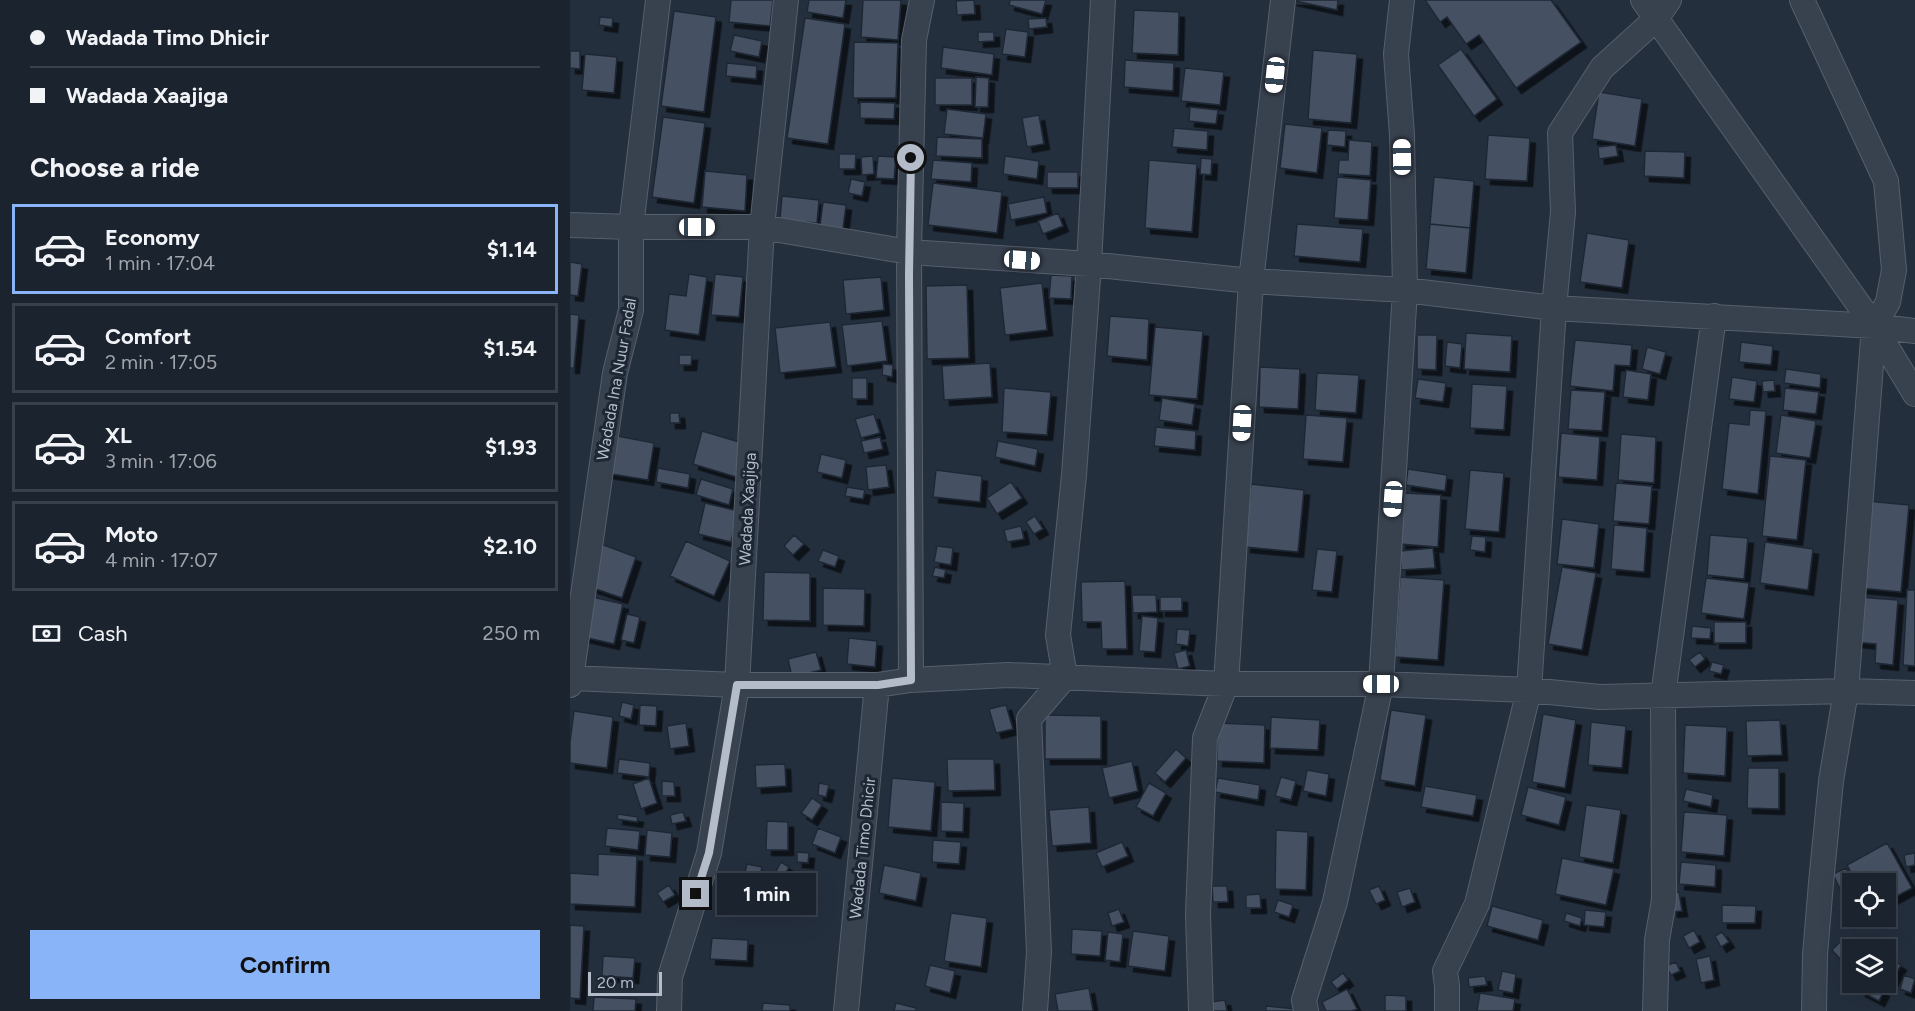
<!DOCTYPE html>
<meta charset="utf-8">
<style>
:root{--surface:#1b232e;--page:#282f3a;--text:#f1f3f6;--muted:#a0a4aa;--line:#39404a;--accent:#8ab4f8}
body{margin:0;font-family:Figtree,sans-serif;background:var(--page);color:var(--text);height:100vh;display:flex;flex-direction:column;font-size:22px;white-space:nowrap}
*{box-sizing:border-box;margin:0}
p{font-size:20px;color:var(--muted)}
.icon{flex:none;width:33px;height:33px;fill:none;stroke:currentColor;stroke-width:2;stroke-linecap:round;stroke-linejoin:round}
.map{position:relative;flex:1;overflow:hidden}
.drawer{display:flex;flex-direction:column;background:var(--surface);width:570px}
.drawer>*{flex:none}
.banner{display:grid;align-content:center;height:132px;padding:0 30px;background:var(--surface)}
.fabs{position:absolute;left:1272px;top:873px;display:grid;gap:12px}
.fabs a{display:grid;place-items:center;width:54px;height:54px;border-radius:0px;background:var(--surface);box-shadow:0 6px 24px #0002,0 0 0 2px var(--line);font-size:30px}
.scale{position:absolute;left:18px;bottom:15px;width:74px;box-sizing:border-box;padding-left:6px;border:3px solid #b4bcc9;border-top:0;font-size:16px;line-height:21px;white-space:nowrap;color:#b4bcc9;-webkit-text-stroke:4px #1d2633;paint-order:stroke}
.end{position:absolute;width:27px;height:27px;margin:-14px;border:8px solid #b4bcc9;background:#111;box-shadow:0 0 0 3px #111}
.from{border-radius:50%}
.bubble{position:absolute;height:42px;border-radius:0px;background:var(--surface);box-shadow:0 6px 24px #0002,0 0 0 2px var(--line);font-size:20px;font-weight:700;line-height:42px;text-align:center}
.car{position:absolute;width:18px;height:36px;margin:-18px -9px;border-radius:8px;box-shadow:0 0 4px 2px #0007;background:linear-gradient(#fff 24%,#345 0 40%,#fff 0 76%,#345 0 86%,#fff 0)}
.banner b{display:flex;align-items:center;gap:21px;height:57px;font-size:22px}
.banner b+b{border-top:2px solid var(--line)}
.banner i{width:15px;height:15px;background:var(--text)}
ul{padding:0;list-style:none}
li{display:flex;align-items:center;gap:18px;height:90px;margin:0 12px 9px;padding:0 18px;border:3px solid var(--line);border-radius:0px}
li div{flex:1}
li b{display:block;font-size:22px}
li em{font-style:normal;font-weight:700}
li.active{border-color:var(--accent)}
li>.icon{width:54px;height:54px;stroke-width:1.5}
h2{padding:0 30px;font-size:27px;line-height:72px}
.pay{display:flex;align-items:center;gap:15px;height:66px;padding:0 30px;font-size:22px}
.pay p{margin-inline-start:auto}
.button{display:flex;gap:12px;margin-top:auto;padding:12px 30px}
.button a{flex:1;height:69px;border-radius:0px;background:var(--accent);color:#111;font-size:24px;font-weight:700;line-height:69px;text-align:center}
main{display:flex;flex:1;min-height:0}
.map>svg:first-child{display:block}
.building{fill:#455162;stroke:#1f2835;stroke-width:1.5;filter:url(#shadow)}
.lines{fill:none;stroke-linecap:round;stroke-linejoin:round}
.minor-casing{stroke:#565f6c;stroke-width:26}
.minor{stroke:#38414e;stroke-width:24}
.route{stroke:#b4bcc9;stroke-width:8}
.labels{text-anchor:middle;stroke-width:6;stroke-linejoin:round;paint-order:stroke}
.street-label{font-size:16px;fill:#b4bcc9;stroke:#1d2633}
</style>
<main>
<section class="drawer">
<div class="banner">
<b><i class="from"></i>Wadada Timo Dhicir</b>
<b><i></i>Wadada Xaajiga</b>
</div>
<h2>Choose a ride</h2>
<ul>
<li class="active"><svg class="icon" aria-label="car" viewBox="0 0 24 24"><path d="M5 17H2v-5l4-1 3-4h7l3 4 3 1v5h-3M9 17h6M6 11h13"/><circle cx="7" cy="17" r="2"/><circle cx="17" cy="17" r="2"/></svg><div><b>Economy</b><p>1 min · 17:04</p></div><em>$1.14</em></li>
<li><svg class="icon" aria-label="car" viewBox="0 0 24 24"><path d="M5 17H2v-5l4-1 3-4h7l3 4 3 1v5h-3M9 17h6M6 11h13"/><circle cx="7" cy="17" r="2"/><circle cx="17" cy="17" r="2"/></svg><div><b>Comfort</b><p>2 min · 17:05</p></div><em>$1.54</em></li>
<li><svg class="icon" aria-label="car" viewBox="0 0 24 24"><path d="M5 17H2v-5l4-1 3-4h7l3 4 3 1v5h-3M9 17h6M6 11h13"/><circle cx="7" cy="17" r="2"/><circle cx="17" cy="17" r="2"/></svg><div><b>XL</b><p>3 min · 17:06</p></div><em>$1.93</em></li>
<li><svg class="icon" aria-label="car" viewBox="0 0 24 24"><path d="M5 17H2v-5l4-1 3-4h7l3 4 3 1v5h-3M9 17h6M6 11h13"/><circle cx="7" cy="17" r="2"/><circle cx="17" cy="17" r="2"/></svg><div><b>Moto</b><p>4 min · 17:07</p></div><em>$2.10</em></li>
</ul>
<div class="pay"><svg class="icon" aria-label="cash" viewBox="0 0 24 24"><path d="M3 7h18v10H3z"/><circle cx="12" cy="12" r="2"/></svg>Cash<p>250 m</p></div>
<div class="button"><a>Confirm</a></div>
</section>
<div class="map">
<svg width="1345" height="1011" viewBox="0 0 1345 1011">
<defs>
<filter id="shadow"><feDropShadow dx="5.5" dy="5.5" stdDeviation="0" flood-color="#0009"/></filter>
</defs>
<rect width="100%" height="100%" fill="#242f3e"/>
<path class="building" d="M161,0H203L200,26L159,22Z
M239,0H276L273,18L237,12Z
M293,0H331L328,40L291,37Z
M404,0L405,14L387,15L386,1Z
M440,0H476L472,14L439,5Z
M721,0H768L767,10Z
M855,0H981L1011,42L946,88L909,35L896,44L877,17L870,22Z
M564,10L609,12L608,55L562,53Z
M104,11L146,17L134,112L91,106Z
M30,17L43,18L42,27L29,25Z
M235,18L275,24L258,144L217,138Z
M476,18L477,27L459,29L458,19Z
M436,29L458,32L455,57L432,54Z
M408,32H424V41L408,42Z
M164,35L192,41L189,57L160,51Z
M284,42L328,43L326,98H283Z
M373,47L424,54L422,75L371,68Z
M891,49L927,99L904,116L868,65Z
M743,50L787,54L781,123L738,119Z
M0,51H10V69L0,68Z
M15,54L47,57L44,93L12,90Z
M555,60L604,63L603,91L554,87Z
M157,63L187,66L186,79L156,76Z
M615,68L654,72L650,105L611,101Z
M406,77L419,78L418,107H405Z
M365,78H402V105H365Z
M1029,92L1072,99L1065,146L1022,139Z
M290,102L325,103L324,119L290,118Z
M620,107L648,110L646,124L619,121Z
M377,109L416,114L413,138L374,134Z
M469,115L474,144L457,147L452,118Z
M93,117L135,123L124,203L82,197Z
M715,124L752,128L747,173L710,168Z
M604,128L638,131L637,150L602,147Z
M758,130L776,131L775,147L757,145Z
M918,135L960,138L957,181L915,179Z
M367,137L412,139V158L366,156Z
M779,140L802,142L800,176L768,174L769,160H778Z
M1046,145L1048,156L1029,159L1028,147Z
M1075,151L1115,152L1114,178L1074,176Z
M269,154H286L285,169H269Z
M303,156L304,174L292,175L291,157Z
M308,156L326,157L324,179L306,178Z
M435,156L469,161L467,179L433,174Z
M631,158L642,159L641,175L630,174Z
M363,160L402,163L401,182L361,179Z
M579,160L627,164L622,232L575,228Z
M135,171L177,175L175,211L132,207Z
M477,172H508V188H477Z
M767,177L801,180L798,220L764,218Z
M864,177L904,181L900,228L860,224Z
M281,179L295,182L292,196L278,193Z
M363,183L432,192L427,233L358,225Z
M212,196L249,200L247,223L210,220Z
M474,197L477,213L441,220L438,204Z
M253,202L276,205L273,229L250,225Z
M488,213L493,226L473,234L468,221Z
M727,224L793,229L790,262L724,256Z
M860,224L900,228L896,273L856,269Z
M1017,233L1059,240L1052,288L1010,282Z
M0,262L12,264L8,296L0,295Z
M119,274L137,277L129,335L95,330L99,294L116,296Z
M145,274L173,277L169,317L141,315Z
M481,275L502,276L501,299L479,298Z
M311,277L314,310L276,314L273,280Z
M472,283L477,330L435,335L430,288Z
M397,285L399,358L357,359L356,286Z
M0,314L9,315L4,368H0Z
M540,316L579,319L577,360L537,356Z
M312,321L317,361L277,366L272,325Z
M260,322L266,367L210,373L205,328Z
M585,327L633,331L627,399L579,395Z
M896,333L942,336L940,372L894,369Z
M847,335H867L866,370L847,369Z
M1005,340L1062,345L1060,366L1045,365L1043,391L1000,386Z
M877,342L892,344L890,368L875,366Z
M1171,342L1203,346L1201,365L1169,362Z
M1077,347L1096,352L1090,374L1072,369Z
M109,355H122L121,365H109Z
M420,363L422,397L374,400L372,366Z
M313,364L323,365L322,377L312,375Z
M690,367L730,369L728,409L689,407Z
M1216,369L1251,374L1250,388L1214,383Z
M1056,370L1081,374L1078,400L1053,397Z
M747,373L789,375L786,413L745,410Z
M1162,377L1187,381L1184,402L1159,399Z
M282,378H297V399H282Z
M848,379L876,383L873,402L845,398Z
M1204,380L1205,391L1193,392L1192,381Z
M902,384L937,386L934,430L900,428Z
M434,388L481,392L477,435L432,432Z
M1215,388L1249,392L1246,414L1213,410Z
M1001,390L1035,392L1032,431L998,429Z
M592,398L625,404L622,425L589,420Z
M1180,410L1196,411L1188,494L1152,489L1159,423L1179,425Z
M100,413H109L110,423H100Z
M304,414L310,433L291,438L285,419Z
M736,415L777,418L773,462L733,459Z
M1211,415L1246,421L1240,458L1206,453Z
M586,427L626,431L625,450L584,446Z
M132,431L176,444L166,477L123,464Z
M991,433L1030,437L1027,480L988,477Z
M1051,434L1086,437L1084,483L1048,480Z
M42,435L84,443L78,480L35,473Z
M310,437L313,449L294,453L291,441Z
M428,441L468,449L465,466L425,457Z
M251,454L276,460L272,478L247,472Z
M1200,456L1236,460L1227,540L1192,536Z
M316,465L319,487L298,490L296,467Z
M88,468L120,474L118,488L86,482Z
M838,469L877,475L875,491L836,485Z
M366,470L412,476L410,502L363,497Z
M900,470L934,473L929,532L895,529Z
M131,479L163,489L159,505L126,495Z
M441,482L452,498L427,514L417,498Z
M1046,483L1082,486L1079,524L1043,521Z
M681,484L734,490L728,552L675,547Z
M277,487L295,490L293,499L275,496Z
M833,493L871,495L868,547L830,544Z
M1297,501L1339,505L1331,592L1289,588Z
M135,503L168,511L161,542L128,534Z
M465,516L473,529L464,534L456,522Z
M992,519L1029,524L1024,568L987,564Z
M1044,525L1077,528L1074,572L1041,569Z
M451,526L454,539L437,542L434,530Z
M224,535L234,544L223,555L214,546Z
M1140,535L1178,538L1174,579L1137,575Z
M902,536L916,537L915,552L900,550Z
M116,541L160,561L144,596L100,576Z
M1195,542L1243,549L1238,590L1190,583Z
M31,544L66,557L52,598L17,586Z
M367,546L383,548L381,565L364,562Z
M863,548L865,568L831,570L830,551Z
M747,549L767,551L762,592L742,590Z
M253,550L269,556L265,567L248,561Z
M365,567L376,570L374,578L362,576Z
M992,567L1026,573L1012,650L978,644Z
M194,572L240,573V621L193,620Z
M830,577L874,580L868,660L825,657Z
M1136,578L1179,583L1174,619L1131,613Z
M555,581L557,649H532L531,622H512L511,582Z
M253,588L295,589L294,626L253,625Z
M1337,590H1345V666L1333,665Z
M562,595H586L587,612L563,613Z
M18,596L53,604L44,644L9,636Z
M590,597H612V611H590Z
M1288,597L1328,600L1323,665L1305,663L1306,644L1284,642Z
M57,614L70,617L64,643L51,640Z
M572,616L588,618L585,652L569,651Z
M1144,622H1176V643H1144Z
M1122,626L1141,628L1140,639L1121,638Z
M607,629L620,630L618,646L606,644Z
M279,638L307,641L305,667L277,664Z
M616,650L620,666L608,669L604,653Z
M246,652L251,670L222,677L218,659Z
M1130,652L1135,659L1125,667L1119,660Z
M1142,662L1154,665L1151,674L1139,671Z
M52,702L64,705L61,719L49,716Z
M70,705L87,706L86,726L69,725Z
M436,705L443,729L426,733L419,709Z
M821,710L856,715L845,786L810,780Z
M4,711L43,717L37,768L0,763V742Z
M973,714L1006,720L995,788L962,782Z
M475,715L531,716V759H475Z
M701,717L750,720L748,750L700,748Z
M1210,720L1212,755L1177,756L1176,721Z
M1021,722L1056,726L1052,768L1018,765Z
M116,723L119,746L100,749L97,726Z
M648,723L695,725L694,763L647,761Z
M1115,725L1157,727L1155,776L1113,773Z
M606,749L616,758L595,782L585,773Z
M49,759L80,763L79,777L47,773Z
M377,759H424L425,790L378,791Z
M562,761L568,791L539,798L532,768Z
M215,764L216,786L186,788L185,765Z
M1178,768H1209V809L1177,808Z
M737,770L759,774L756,796L733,791Z
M711,777L726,781L721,800L705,796Z
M79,778L87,803L71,809L63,784Z
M322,778L365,782L361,831L318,827Z
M648,778L690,785L688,800L645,792Z
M92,781L104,782L105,796H92Z
M249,783L259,785L256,797L248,795Z
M579,783L596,793L583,816L566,807Z
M855,786L907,795L903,816L851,807Z
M958,787L996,797L989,825L951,815Z
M1116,789L1143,795L1141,807L1113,801Z
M242,798L252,805L242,820L231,813Z
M371,802L394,803L393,832L371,831Z
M1016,805L1051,810L1043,863L1009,857Z
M519,807L521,843L482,846L479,810Z
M113,812L116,821L102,824L100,815Z
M1114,812L1157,815L1154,856L1111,852Z
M48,814L68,817L67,822L47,819Z
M197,821L218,822V850H196Z
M37,828L70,831L68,850L35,846Z
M248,828L271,837L265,853L242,844Z
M77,830L102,833L100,857L75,855Z
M706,830L738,832L736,890L705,889Z
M363,840L391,842L389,864L362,862Z
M552,842L558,856L532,867L526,853Z
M1317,843L1342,888L1316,902V884H1287L1277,865Z
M227,852L239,853L238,863L227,862Z
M1345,853V865L1336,867L1334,855Z
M28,854L67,856L65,907L0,904V873L28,875Z
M992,858L1044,869L1036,905L985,894Z
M211,862L219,867L211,882L203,877Z
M1111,862L1146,865L1145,887L1109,884Z
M177,864L192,867L186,896L170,892Z
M314,865L351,873L346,901L309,893Z
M1276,868L1283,882L1270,889L1263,874Z
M217,884L236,886L234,903L216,901Z
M99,885L105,895L93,902L87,893Z
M642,886H657L658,902H643Z
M809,886L815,900L806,904L799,890Z
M840,888L845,902L832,907L827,892Z
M1109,892L1112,911L1102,912L1099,893Z
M690,894L691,908H676V895Z
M708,900L723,905L719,917L704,912Z
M1152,905L1186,906L1185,923H1152Z
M922,906L973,920L968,940L917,926Z
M549,909L554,922L542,926L538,913Z
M1015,910L1036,912L1034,927L1014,925Z
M381,913L417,918L411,967L374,961Z
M996,913L1012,918L1010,926L994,921Z
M0,925L14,926L10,999L0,998Z
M502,929L532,931L530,956L501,954Z
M1124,930L1130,942L1119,948L1113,936Z
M563,931L599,936L595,971L558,966Z
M538,932L553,934L550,962L535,960Z
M1152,932L1159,942L1151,947L1145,936Z
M1275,937L1285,948L1272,961L1262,950Z
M142,938L178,940L177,961L140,959Z
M33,956L65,958L63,978L32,976Z
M1140,956L1144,980L1131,983L1126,959Z
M1316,956L1331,965L1321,983L1316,980Z
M1106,962L1110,971L1101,975L1096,966Z
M360,965L385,971L380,993L355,986Z
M932,971L946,974L943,993L928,990Z
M773,973L778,980L767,989L761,982Z
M1334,975L1345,979L1341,993L1330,989Z
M915,976L917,985L899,987L898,978Z
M1294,982L1314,991L1309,1001L1290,991Z
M519,988L523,1011H488L485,994Z
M777,989L787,1009L782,1011H756L752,1002Z
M910,993L945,999L943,1011H907Z
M815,995L836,996V1011H815Z
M24,997L66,999L65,1011H23Z
M655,1000L657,1011H643L641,1002Z
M193,1003L220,1005V1011H192Z
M326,1003L346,1008V1011H324Z
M696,1006L726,1009V1011H696Z"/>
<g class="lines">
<g class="minor-casing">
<path id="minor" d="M1073,0L1304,326L1345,394
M1232,0L1316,181L1324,270L1318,302L1304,326L1276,691L1261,781L1251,883L1245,955L1244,1011
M0,225L61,227H192L339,252L519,264L681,281L835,290L984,308L1304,326L1345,331
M0,678L167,685H307L341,680L438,675L656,684H811L959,690L1030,697L1276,691L1345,693
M341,680L339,252L344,40L352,0
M0,685L45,373L61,310V227L88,0
M99,1011L100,977L139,853L167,685L192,227L216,0
M276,1011L307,685
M465,1011L469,952L459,719L495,677L488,635L504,475L519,264L533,0
M631,1011L628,914L635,738L656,684L681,281L713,0
M736,1011L734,1000L765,902L811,684L835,290L832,135L826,54L832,0
M877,1011V986L875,971L907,904L959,690L984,308L993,212L990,133L1032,68L1086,19L1099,0
M1085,1011L1087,940L1094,900L1093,696L1144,316"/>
</g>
<use href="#minor" class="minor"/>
</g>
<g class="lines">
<path class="route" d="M126,894L139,853L167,685H308L341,680L339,274L341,158"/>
</g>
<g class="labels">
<g class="street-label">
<text transform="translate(46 379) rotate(-80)" y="6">Wadada Ina Nuur Fadal</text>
<text transform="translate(177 509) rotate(-87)" y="6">Wadada Xaajiga</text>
<text transform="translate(292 848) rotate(-84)" y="6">Wadada Timo Dhicir</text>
</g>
</g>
</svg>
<div class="fabs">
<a><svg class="icon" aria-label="locate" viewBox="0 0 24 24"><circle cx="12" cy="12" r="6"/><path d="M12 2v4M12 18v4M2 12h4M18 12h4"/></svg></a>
<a><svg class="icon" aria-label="layers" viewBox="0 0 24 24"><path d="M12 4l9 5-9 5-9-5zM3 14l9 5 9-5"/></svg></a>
</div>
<div class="scale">20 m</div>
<i class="end from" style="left:341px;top:158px"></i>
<i class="end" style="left:126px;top:894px"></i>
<div class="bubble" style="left:147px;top:873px;width:99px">1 min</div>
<i class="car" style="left:705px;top:75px;rotate:186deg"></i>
<i class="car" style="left:832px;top:157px;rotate:359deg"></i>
<i class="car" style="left:127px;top:227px;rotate:90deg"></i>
<i class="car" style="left:452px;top:260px;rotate:94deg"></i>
<i class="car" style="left:672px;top:423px;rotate:183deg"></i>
<i class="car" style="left:823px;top:499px;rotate:184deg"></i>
<i class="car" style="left:811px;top:684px;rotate:270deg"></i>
</div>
</main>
